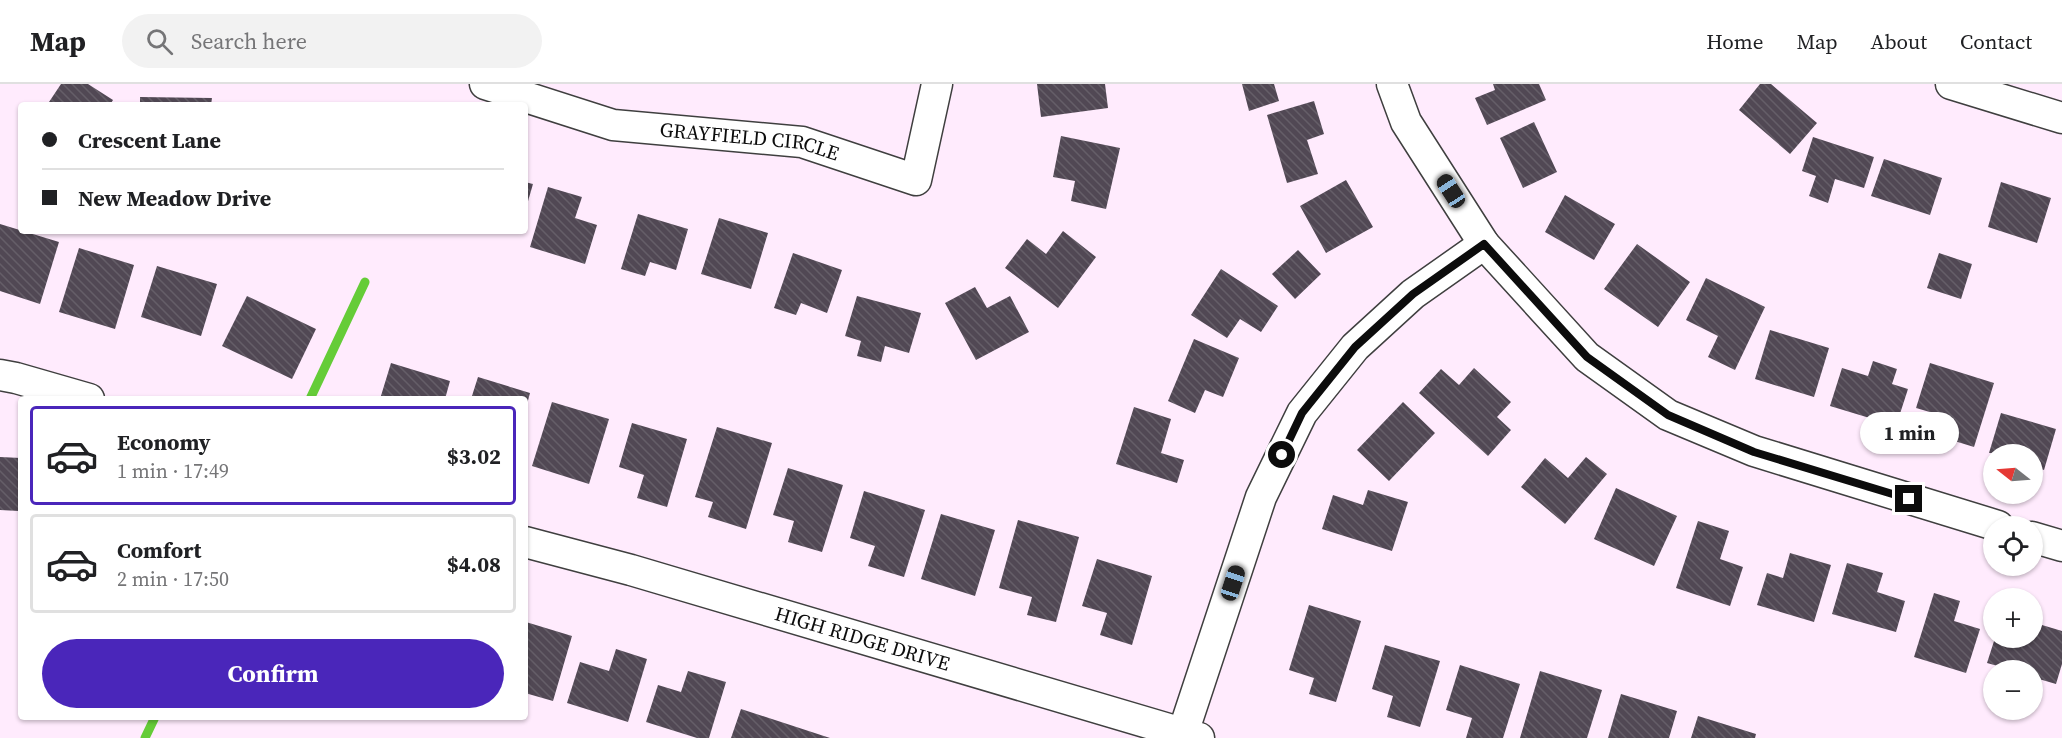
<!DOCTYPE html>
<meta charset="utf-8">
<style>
:root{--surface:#fff;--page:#f2f2f2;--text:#202124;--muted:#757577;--line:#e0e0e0;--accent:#4a26ba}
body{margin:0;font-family:"Source Serif 4",serif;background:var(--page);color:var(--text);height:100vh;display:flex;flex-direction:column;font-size:22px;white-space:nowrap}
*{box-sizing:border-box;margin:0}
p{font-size:20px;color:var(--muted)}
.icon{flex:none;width:33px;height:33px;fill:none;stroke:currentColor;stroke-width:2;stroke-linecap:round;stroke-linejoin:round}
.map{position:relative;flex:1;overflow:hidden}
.sheet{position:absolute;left:18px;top:312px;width:510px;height:324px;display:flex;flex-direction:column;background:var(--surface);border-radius:6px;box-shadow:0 2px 4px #0004}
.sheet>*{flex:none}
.top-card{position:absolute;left:18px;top:18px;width:510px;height:132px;border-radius:6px;box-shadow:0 2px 4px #0004;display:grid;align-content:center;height:132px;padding:0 24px;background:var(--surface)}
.needle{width:39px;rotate:287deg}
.buttons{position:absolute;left:1983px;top:360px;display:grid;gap:12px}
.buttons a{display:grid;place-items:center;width:60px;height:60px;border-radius:50%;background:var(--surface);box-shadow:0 2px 4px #0004;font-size:30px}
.end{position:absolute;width:27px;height:27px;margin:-14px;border:8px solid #0c0c0c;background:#fff;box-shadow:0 0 0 3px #fff}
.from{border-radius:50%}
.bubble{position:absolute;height:42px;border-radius:21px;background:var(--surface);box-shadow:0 2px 4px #0004;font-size:20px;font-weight:700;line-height:42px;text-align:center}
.car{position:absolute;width:18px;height:36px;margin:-18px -9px;border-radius:8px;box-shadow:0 0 4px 2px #0007;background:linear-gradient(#222 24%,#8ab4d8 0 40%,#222 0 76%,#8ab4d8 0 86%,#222 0)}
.top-card b{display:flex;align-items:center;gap:21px;height:57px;font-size:22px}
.top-card b+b{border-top:2px solid var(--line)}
.top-card i{width:15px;height:15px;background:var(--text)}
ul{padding:10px 0 0;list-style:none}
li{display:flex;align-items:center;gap:18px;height:99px;margin:0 12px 9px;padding:0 12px;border:3px solid var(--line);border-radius:6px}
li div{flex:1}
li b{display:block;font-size:22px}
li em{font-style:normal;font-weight:700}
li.current{border-color:var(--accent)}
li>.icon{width:54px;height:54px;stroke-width:1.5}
.primary-button{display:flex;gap:12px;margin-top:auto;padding:12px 24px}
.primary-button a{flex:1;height:69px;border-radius:36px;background:var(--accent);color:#fff;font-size:24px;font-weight:700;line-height:69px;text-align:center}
header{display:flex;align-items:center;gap:36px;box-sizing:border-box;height:84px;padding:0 30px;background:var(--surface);border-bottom:2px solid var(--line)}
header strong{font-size:28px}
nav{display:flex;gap:33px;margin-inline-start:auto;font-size:21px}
.search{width:420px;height:54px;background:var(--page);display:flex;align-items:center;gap:15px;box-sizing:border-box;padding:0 21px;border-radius:33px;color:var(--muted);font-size:22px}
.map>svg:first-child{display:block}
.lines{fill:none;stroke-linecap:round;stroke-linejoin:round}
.stream{stroke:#65cc38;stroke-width:9}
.building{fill:url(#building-back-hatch)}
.minor-casing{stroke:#3f3f3f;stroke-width:33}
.minor{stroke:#fff;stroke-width:30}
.route{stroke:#0c0c0c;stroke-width:8}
.labels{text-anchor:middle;stroke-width:6;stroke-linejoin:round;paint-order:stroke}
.street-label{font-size:20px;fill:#0c0c0c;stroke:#fff}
</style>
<header>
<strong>Map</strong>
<div class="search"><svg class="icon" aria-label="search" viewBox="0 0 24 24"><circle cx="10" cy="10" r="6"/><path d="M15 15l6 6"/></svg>Search here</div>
<nav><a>Home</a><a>Map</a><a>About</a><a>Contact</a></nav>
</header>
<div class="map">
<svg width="2062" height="654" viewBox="0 0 2062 654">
<defs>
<pattern id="building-back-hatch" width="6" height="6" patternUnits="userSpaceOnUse" patternTransform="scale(1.5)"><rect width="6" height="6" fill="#514854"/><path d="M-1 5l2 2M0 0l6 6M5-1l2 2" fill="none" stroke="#655e68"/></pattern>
</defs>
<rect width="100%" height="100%" fill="#ffebfd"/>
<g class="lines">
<path class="stream" d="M310,315L365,198
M145,654L155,633"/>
</g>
<path class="building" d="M61,0H88L113,16L110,21H47Z
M1037,0H1105L1108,24L1041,33Z
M1242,0H1274L1279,17L1249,27Z
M1493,0H1539L1546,16L1487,41L1475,14L1495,6Z
M1760,0H1771L1817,39L1790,70L1739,26Z
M140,13L212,14L211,21H140Z
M1314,17L1324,50L1307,56L1318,90L1287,99L1267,31Z
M1534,38L1557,88L1523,104L1500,54Z
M1061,52L1120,64L1106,125L1071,117L1075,97L1053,93Z
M1813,53L1874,73L1864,104L1835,95L1828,119L1809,112L1816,92L1802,87Z
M1884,75L1942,94L1930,131L1871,112Z
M1346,96L1373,143L1326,169L1300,122Z
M525,98L533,100L526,124H525Z
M2001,98L2051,114L2037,159L1988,143Z
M548,103L582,113L575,134L597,141L585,180L530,163Z
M1565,111L1615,140L1594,176L1545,148Z
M638,130L688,145L676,186L650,178L645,192L621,185Z
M719,134L768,149L751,205L701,190Z
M0,140L59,158L40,220L0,207Z
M1063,147L1096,173L1058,224L1005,184L1027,155L1046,170Z
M1637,160L1690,198L1658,243L1604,205Z
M79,164L134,181L115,245L59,228Z
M1298,166L1321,190L1295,215L1272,190Z
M793,169L842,186L827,229L801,219L796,231L774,224Z
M1939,169L1972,180L1961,215L1927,204Z
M157,182L217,200L201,252L141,233Z
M1221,185L1278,222L1261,248L1240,235L1227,254L1191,231Z
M1706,194L1765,223L1735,286L1708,273L1718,252L1686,236Z
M975,203L987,224L1010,212L1029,248L976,276L945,219Z
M247,212L316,245L292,295L222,262Z
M857,212L921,229L909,269L885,262L881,278L857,272L861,257L845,252Z
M1770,246L1829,264L1814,313L1755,295Z
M1194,255L1239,274L1223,313L1205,306L1195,329L1168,317Z
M1873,277L1897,285L1892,300L1908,305L1896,342L1830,322L1842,284L1868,292Z
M391,279L450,297L445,315H380Z
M1930,279L1994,299L1974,363L1948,355L1954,335L1916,324Z
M1474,284L1511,318L1497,333L1511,346L1488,372L1419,309L1441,285L1459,301Z
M478,293L530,309L526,324L525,315H471Z
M552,318L609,335L589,400L532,382Z
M1403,318L1435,349L1389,397L1357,366Z
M1134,323L1171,335L1161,369L1184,376L1177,399L1116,380Z
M2001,329L2056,345L2044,386L2032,382V370L1989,369Z
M632,339L687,355L667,423L637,414L644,391L619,383Z
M717,343L772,359L746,445L708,433L713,418L695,413Z
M0,373L21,374L19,427L0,426Z
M1586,373L1607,390L1565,440L1521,403L1545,374L1568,394Z
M788,384L843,401L822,468L788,458L794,437L773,431Z
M1616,404L1677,432L1654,482L1594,455Z
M1368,406L1408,418L1392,467L1322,445L1333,411L1363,421Z
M864,407L925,426L904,493L868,482L875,462L850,454Z
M941,430L995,446L975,512L921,495Z
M1018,436L1079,453L1056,538L1027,531L1032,513L999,504Z
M1698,437L1729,447L1720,475L1743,483L1730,522L1676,504Z
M1790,469L1831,481L1814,538L1757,521L1767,489L1783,494Z
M1097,475L1152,492L1132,561L1100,551L1107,529L1082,522Z
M1847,479L1883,489L1877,508L1905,517L1896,548L1832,530Z
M1934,509L1960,517L1954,537L1980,545L1966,589L1914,573Z
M1309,521L1361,537L1336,618L1309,610L1314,594L1289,586Z
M526,538L572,552L553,617L525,609Z
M2032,538L2062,547V580L2056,600L2032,593V586H2012L1987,579L1995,554H2032Z
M1385,561L1440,577L1420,643L1387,633L1393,612L1372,605Z
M616,565L647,575L628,638L567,619L580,578L609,587Z
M1460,581L1520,600L1503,654H1466L1472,634L1446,626Z
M688,587L726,598L709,654H697L646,638L658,601L681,608Z
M1540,587L1602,606L1587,654H1520Z
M1621,610L1677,627L1669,654H1608Z
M741,625L830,654H731Z
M1698,632L1756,650L1755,654H1691Z"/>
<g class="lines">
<g class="minor-casing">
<g id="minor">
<path id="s1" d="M485,0L613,41L802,58L916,96L937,0"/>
<path d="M1392,0L1406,38L1484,160L1587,273L1668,331L1754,367L1998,442"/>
<path d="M1951,0L2062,34"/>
<path d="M0,291L16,294L89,315"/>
<path d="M2032,453L2062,462"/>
<path id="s2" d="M525,458L631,486L1199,654"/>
<path d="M1183,649L1261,413L1302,329L1355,263L1413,210L1484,160"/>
</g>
</g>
<use href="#minor" class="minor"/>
</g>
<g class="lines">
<path class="route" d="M1282,371L1302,329L1355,263L1413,210L1484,160L1587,273L1668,331L1754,368L1909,415"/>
</g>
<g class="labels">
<g class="street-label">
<text dy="7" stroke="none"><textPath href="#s1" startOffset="272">GRAYFIELD CIRCLE</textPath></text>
<text dy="7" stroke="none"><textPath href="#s2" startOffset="351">HIGH RIDGE DRIVE</textPath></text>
</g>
</g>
</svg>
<div class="buttons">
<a><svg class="needle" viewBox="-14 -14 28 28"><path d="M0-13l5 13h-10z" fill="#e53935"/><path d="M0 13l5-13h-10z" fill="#757577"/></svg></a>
<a><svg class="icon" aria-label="locate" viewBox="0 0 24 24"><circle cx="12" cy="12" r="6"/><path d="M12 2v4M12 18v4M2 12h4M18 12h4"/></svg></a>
<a>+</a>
<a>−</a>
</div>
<i class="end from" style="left:1282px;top:371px"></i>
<i class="end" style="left:1909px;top:415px"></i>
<div class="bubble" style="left:1860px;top:328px;width:99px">1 min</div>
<i class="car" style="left:1451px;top:107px;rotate:327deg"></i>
<i class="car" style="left:1233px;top:499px;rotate:18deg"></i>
<div class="top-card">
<b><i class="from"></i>Crescent Lane</b>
<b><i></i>New Meadow Drive</b>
</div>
<section class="sheet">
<ul>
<li class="current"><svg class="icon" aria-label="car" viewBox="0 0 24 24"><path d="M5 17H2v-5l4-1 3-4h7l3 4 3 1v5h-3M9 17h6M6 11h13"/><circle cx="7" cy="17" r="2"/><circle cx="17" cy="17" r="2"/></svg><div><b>Economy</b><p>1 min · 17:49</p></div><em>$3.02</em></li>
<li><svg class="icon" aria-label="car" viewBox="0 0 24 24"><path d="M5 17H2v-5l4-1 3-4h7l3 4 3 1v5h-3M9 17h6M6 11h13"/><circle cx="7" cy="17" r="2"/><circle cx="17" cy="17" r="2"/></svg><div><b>Comfort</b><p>2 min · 17:50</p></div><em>$4.08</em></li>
</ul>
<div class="primary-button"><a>Confirm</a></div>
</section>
</div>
